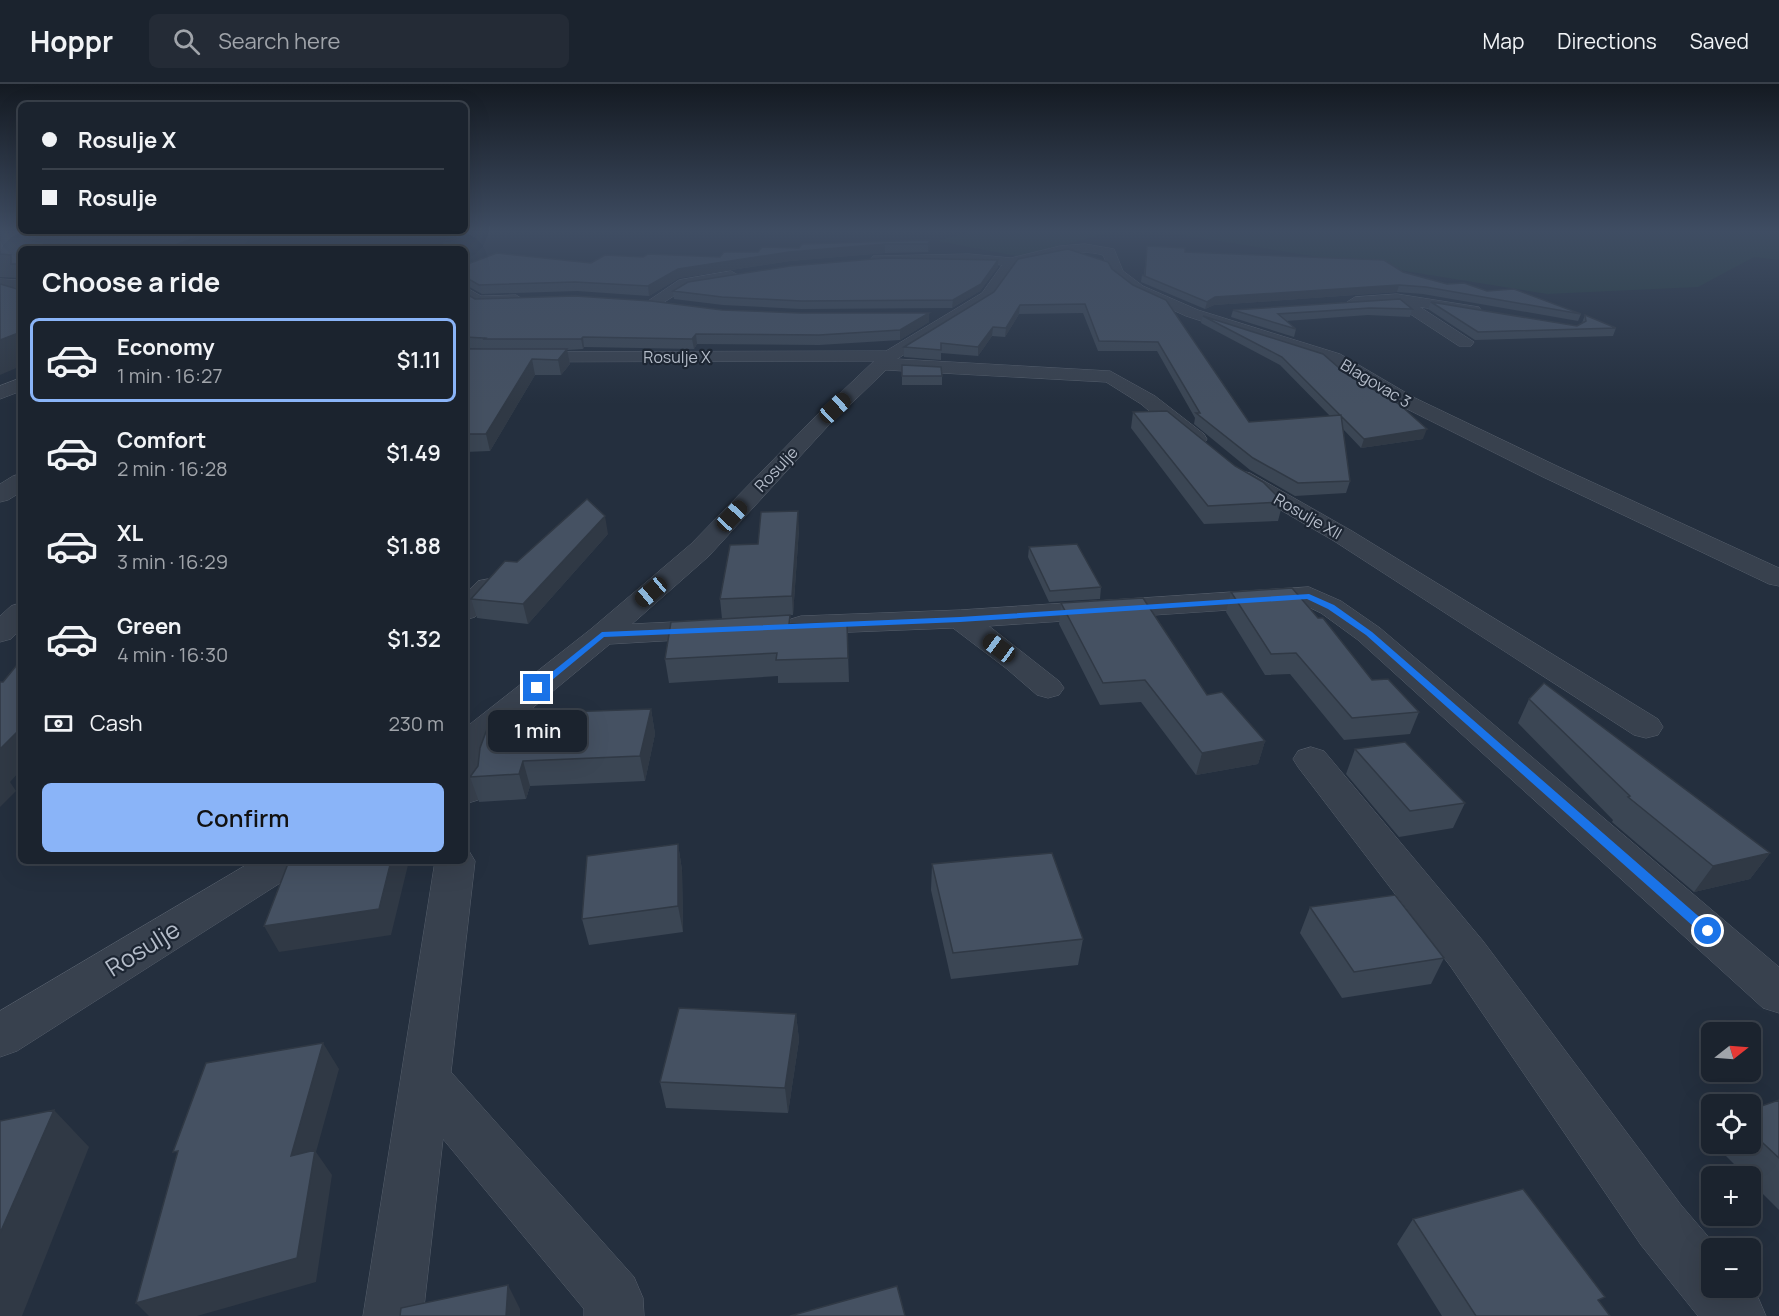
<!DOCTYPE html>
<meta charset="utf-8">
<style>
:root{--surface:#1b232e;--page:#242b36;--text:#f1f3f6;--muted:#a0a4aa;--line:#39404a;--accent:#8ab4f8}
body{margin:0;font-family:Manrope,sans-serif;background:var(--page);color:var(--text);height:100vh;display:flex;flex-direction:column;font-size:22px;white-space:nowrap}
*{box-sizing:border-box;margin:0}
p{font-size:20px;color:var(--muted)}
.icon{flex:none;width:33px;height:33px;fill:none;stroke:currentColor;stroke-width:2;stroke-linecap:round;stroke-linejoin:round}
.map{position:relative;flex:1;overflow:hidden}
.details{position:absolute;left:18px;top:162px;width:450px;height:618px;display:flex;flex-direction:column;background:var(--surface);border-radius:9px;box-shadow:0 6px 24px #0002,0 0 0 2px var(--line)}
.details>*{flex:none}
.guide{position:absolute;left:18px;top:18px;width:450px;height:132px;border-radius:9px;box-shadow:0 6px 24px #0002,0 0 0 2px var(--line);display:grid;align-content:center;height:132px;padding:0 24px;background:var(--surface)}
.needle{width:39px;rotate:73deg}
.tools{position:absolute;left:1701px;top:938px;display:grid;gap:12px}
.tools a{display:grid;place-items:center;width:60px;height:60px;border-radius:9px;background:var(--surface);box-shadow:0 6px 24px #0002,0 0 0 2px var(--line);font-size:30px}
.end{position:absolute;width:27px;height:27px;margin:-14px;border:8px solid #1a73e8;background:#fff;box-shadow:0 0 0 3px #fff}
.from{border-radius:50%}
.bubble{position:absolute;height:42px;border-radius:9px;background:var(--surface);box-shadow:0 6px 24px #0002,0 0 0 2px var(--line);font-size:20px;font-weight:600;line-height:42px;text-align:center}
.car{position:absolute;width:18px;height:36px;margin:-18px -9px;border-radius:8px;box-shadow:0 0 4px 2px #0007;background:linear-gradient(#222 24%,#8ab4d8 0 40%,#222 0 76%,#8ab4d8 0 86%,#222 0)}
.guide b{display:flex;align-items:center;gap:21px;height:57px;font-size:22px}
.guide b+b{border-top:2px solid var(--line)}
.guide i{width:15px;height:15px;background:var(--text)}
ul{padding:0;list-style:none}
li{display:flex;align-items:center;gap:18px;height:84px;margin:0 12px 9px;padding:0 12px;border:3px solid transparent;border-radius:9px}
li div{flex:1}
li b{display:block;font-size:22px}
li em{font-style:normal;font-weight:600}
li.active{border-color:var(--accent)}
li>.icon{width:54px;height:54px;stroke-width:1.5}
h2{padding:0 24px;font-size:27px;line-height:72px}
.pay{display:flex;align-items:center;gap:15px;height:66px;padding:0 24px;font-size:22px}
.pay p{margin-inline-start:auto}
.primary-button{display:flex;gap:12px;margin-top:auto;padding:12px 24px}
.primary-button a{flex:1;height:69px;border-radius:9px;background:var(--accent);color:#111;font-size:24px;font-weight:600;line-height:69px;text-align:center}
header{display:flex;align-items:center;gap:36px;box-sizing:border-box;height:84px;padding:0 30px;background:var(--surface);border-bottom:2px solid var(--line)}
header strong{font-size:28px}
nav{display:flex;gap:33px;margin-inline-start:auto;font-size:21px}
.search{width:420px;height:54px;background:var(--page);display:flex;align-items:center;gap:15px;box-sizing:border-box;padding:0 21px;border-radius:9px;color:var(--muted);font-size:22px}
.map>svg:first-child{display:block}
.green{fill:#263c3f}
.lines{fill:none;stroke-linecap:round;stroke-linejoin:round}
.minor-casing{stroke:#565f6c;stroke-width:1}
.minor{fill:#38414e;fill-rule:evenodd}
.wall{fill:#3b4654}
.shaded-wall{fill:#303945}
.building{fill:#455162;stroke:#303945;stroke-width:1.5}
.route{fill:#1a73e8}
.labels{text-anchor:middle;stroke-width:4.5;stroke-linejoin:round;paint-order:stroke}
.far-street-label{font-size:16px;fill:#b4bcc9;stroke:#1d2633}
.near-street-label{font-size:24px;fill:#b4bcc9;stroke:#1d2633}
</style>
<header>
<strong>Hoppr</strong>
<div class="search"><svg class="icon" aria-label="search" viewBox="0 0 24 24"><circle cx="10" cy="10" r="6"/><path d="M15 15l6 6"/></svg>Search here</div>
<nav><a>Map</a><a>Directions</a><a>Saved</a></nav>
</header>
<div class="map">
<svg width="1779" height="1232" viewBox="0 0 1779 1232">
<rect width="100%" height="100%" fill="#242f3e"/>
<path class="green" d="M972,148H1135H1109L1022,173L937,157Z
M1163,148H1779V176L1754,173L1698,203L1547,210Z"/>
<g class="lines">
<g class="minor-casing">
<path id="minor" d="M1085,160L1114,165L1123,187L1143,202L1198,226L1340,270L1415,314L1559,383L1779,484V502L1769,500L1543,393L1401,322L1328,278L1186,232L1133,208L1112,192L1103,171C1074,163 1044,174 1016,181L992,215L897,275L1110,287L1155,312L1204,350L1207,355L1204,360L1196,361L1188,360L1141,320L1106,298L886,286L827,343L709,472L632,540L714,536L725,539L729,545L725,551L714,554L610,560L489,660L484,707L478,716L465,720V644L591,545L691,460L813,335L874,277L465,278V268L886,267L982,209L1002,181L969,178L878,179L871,175L873,172L969,170L1011,174L1060,162Z
M731,187L738,191L736,194L688,203L658,222H648L645,219L679,196Z
M0,195L21,196V204L0,203Z
M465,203L481,212L516,211L524,216L516,221L477,222L465,215Z
M1397,210L1479,223L1481,226L1479,229L1473,231L1420,223L1474,258L1471,262H1459L1401,224L1399,220L1355,223L1347,218L1355,213Z
M21,294V307L0,315V302Z
M1242,387L1250,389L1352,447L1658,635L1663,643L1658,651L1646,654L1634,651L1334,457L1234,399L1230,394L1234,389Z
M21,390V408L8,416L0,418V400L13,392Z
M488,495L498,497L502,503L475,533L465,536V510L478,497Z
M1309,503L1341,517L1380,544L1779,883V929L1763,924L1358,556L1321,529L1304,521L989,542L1059,597L1064,604L1059,611L1048,614L1037,611L1007,585L953,544L801,550L791,547L786,541L791,535L801,532L960,526Z
M21,519V545L11,555L0,558V532L11,522Z
M1311,663L1324,667L1483,857L1681,1121L1718,1164H1712V1203H1750L1757,1211L1766,1232H1698L1641,1161L1451,883L1298,683L1293,675L1298,667Z
M465,765L469,767L475,777L451,988L634,1193L643,1214L644,1232H584V1225L443,1055L423,1232H363L435,777H465Z
M253,777H305L299,787L17,967L0,973V927Z"/>
</g>
<use href="#minor" class="minor"/>
</g>
<path class="wall" d="M0,148L244,160L21,165V199L18,194L0,193Z
M930,156V165L928,168L885,169L790,177L679,194L649,212L577,207L482,210L466,201L465,202V181L591,179L643,173H720L799,164Z
M1147,162L1185,168L1403,188L1447,200L1487,207L1581,230L1578,237L1423,210L1397,208L1214,221L1205,225L1141,198L1142,191H1144Z
M998,183L980,207L952,224L801,225L723,221L674,215L673,207Z
M1112,185L1249,338L1330,332L1280,281L1201,239L1203,232L1346,290L1423,355L1361,364L1343,345L1350,397L1346,409L1295,412L1250,386L1194,340L1195,334L1157,267H1098L1083,229L1019,230L1005,253L992,252L978,272L941,269V276L904,273V263Z
M465,209L475,215L722,226L929,238L900,256L819,261L697,260L694,265L584,263L583,265L567,266L570,280L561,291H535L490,367L465,368V265H486L465,264Z
M1400,215L1412,225L1410,233L1368,231L1286,237L1296,245L1294,253L1231,233L1233,226Z
M1431,218L1577,242L1582,239L1585,231L1616,244L1613,252L1475,256L1428,225Z
M902,281L942,292V301H902Z
M1133,328L1235,382L1283,418L1278,437L1204,440L1131,344Z
M799,445L793,531H790L791,540L847,539L849,598L778,599V592L669,599L665,575L722,535L720,515L758,460Z
M608,450L528,540L477,534L471,515Z
M1029,463L1101,503L1100,515L1049,518L1028,473Z
M1231,508L1419,628L1410,650L1344,656L1290,590L1265,591L1226,528Z
M1061,519L1207,611L1265,657L1258,680L1196,691L1141,618L1100,621L1059,540Z
M1529,615L1770,769L1750,795L1694,808L1612,738L1613,736L1518,639Z
M651,625L655,650L645,697L530,702L526,715L479,718L470,693L540,629Z
M1355,665L1465,719L1453,744L1399,753L1346,690Z
M678,760L682,786L683,848L589,861L582,835Z
M932,780L1083,855L1078,881L951,895L931,806Z
M1310,823L1444,874L1431,900L1342,914L1300,849Z
M796,930L799,956L788,1029L666,1024L660,998Z
M1779,1016V1126L1750,1097V1092H1746L1713,1059H1750V1026Z
M1413,1135L1600,1219L1610,1232H1442L1397,1160Z"/>
<path class="shaded-wall" d="M211,148H257L244,160L231,165H164Z
M930,156V165L928,168V160Z
M885,160V169L790,177L679,194L649,212L648,202L678,185L789,168Z
M998,176V183L980,207L952,224L953,216Z
M1399,201L1397,208L1214,221L1205,225L1207,218L1215,213Z
M1020,221L1019,230L1005,253L1006,244Z
M929,229V238L900,256V246Z
M993,243L992,252L978,272V263Z
M21,248V282L0,291V256Z
M696,250L697,260L694,265L692,255Z
M583,253L584,263L583,265L581,255Z
M567,265L570,280L561,291L558,276Z
M532,275L535,291L490,367L486,350Z
M1427,345L1423,355L1361,364L1364,355Z
M798,427L799,445L793,531L792,512Z
M605,432L608,450L528,540L523,520Z
M651,625L655,650L645,697L640,672Z
M21,644V686L10,698L16,707L0,723V665Z
M1265,657L1258,680L1196,691L1202,669Z
M523,677L530,702L526,715L519,690Z
M678,760L682,786L683,848L678,822Z
M1770,769L1750,795L1694,808L1713,782Z
M391,777H406L408,781L391,851L279,868L264,842Z
M796,930L799,956L788,1029L785,1004Z
M323,959L339,985L316,1068L332,1091L316,1198L197,1232H149L136,1219L291,1072Z
M54,1026L89,1063L22,1232H0V1149Z
M508,1201L520,1225V1232H506Z"/>
<path class="building" d="M0,148H211L164,165H21V180H11V171L0,170Z
M930,156L928,160H885L789,168L678,185L648,202L575,198L479,201L465,193V181L497,169L591,179L605,171L643,173L648,170L720,173L724,168H758L762,163L799,164L802,160Z
M1147,162L1185,164V168L1384,176L1403,188L1447,200L1464,199L1487,207L1514,205L1581,230L1426,203L1399,201L1215,213L1207,218L1142,191L1145,192Z
M1068,165L1108,178L1112,185L1133,201L1166,216L1249,338L1341,331L1350,397L1298,399L1253,374L1196,329H1200L1158,258L1099,257L1085,220L1020,221L1006,244L993,243L978,263L941,259V266L904,263L994,208L1018,175Z
M885,174L998,176L981,200L953,216L801,217L722,213L673,207L688,198L790,182Z
M0,200L21,206V248L0,256Z
M465,209L475,215L575,212L651,217L722,226L800,229H929L900,246L819,251L696,250L692,255L583,253L581,255H483L485,254L465,253Z
M1400,215L1412,225L1370,224L1278,230L1296,245L1233,226Z
M1431,218L1577,242L1586,237L1585,231L1616,244L1478,248Z
M1203,232L1323,270L1346,290L1399,320L1427,345L1364,355L1282,273Z
M465,265H567L558,276L532,275L486,350H465Z
M902,281L941,283L942,292H902Z
M1167,327L1235,382L1263,398L1283,418L1208,422L1133,328Z
M587,415L605,432L523,520L471,515L505,477L517,478Z
M798,427L792,512L720,515L730,461L758,460L761,428Z
M1077,460L1101,503L1050,507L1029,463Z
M1292,504L1318,534H1323L1372,596L1388,595L1419,628L1352,634L1296,569L1271,570L1231,508Z
M1143,514L1207,611L1222,608L1265,657L1202,669L1145,596L1103,599L1061,519Z
M790,531L789,540L847,539L848,574L776,576L777,569L665,575L671,538Z
M21,576V644L0,665V598H3Z
M1544,599L1770,769L1713,782L1628,713L1630,712L1529,615Z
M651,625L640,672L523,677L519,690L470,693L478,682L480,664L493,629L539,626L538,629Z
M1405,658L1465,719L1410,727L1355,665Z
M678,760V822L582,835L587,772Z
M1052,769L1083,855L953,869L932,780Z
M289,777H391L379,825L264,842Z
M1395,811L1444,874L1354,888L1310,823Z
M679,924L796,930L785,1004L660,998Z
M323,959L291,1072L315,1066L297,1174L136,1219L178,1067L173,1068L206,979Z
M1779,1016V1074L1750,1047V1026Z
M54,1026L0,1149V1037Z
M1523,1105L1605,1213L1598,1216L1610,1232H1476L1413,1135Z
M508,1201L506,1232H400L401,1224Z
M897,1202L905,1232H790Z"/>
<linearGradient id="sky" x2="0" y2="1"><stop stop-color="#141a22"/><stop offset="0.46" stop-color="#3f4d63"/><stop offset="1" stop-color="#3f4d63" stop-opacity="0"/></linearGradient>
<rect width="1779" height="320" fill="url(#sky)"/>
<path class="route" d="M1309,510L1334,521L1372,548L1712,844L1714,847L1712,851H1703L1366,551L1328,525L1307,515L960,538L604,553L540,606L532,604L602,548L960,533Z"/>
<g class="labels">
<g class="far-street-label">
<text x="677" y="279">Rosulje X</text>
<text transform="translate(1376 299) rotate(31)" y="6">Blagovac 3</text>
<text transform="translate(776 385) rotate(-47)" y="6">Rosulje</text>
<text transform="translate(1308 432) rotate(30)" y="6">Rosulje XII</text>
</g>
<g class="near-street-label">
<text transform="translate(143 865) rotate(-32)" y="8">Rosulje</text>
</g>
</g>
</svg>
<div class="tools">
<a><svg class="needle" viewBox="-14 -14 28 28"><path d="M0-13l5 13h-10z" fill="#e53935"/><path d="M0 13l5-13h-10z" fill="#a0a4aa"/></svg></a>
<a><svg class="icon" aria-label="locate" viewBox="0 0 24 24"><circle cx="12" cy="12" r="6"/><path d="M12 2v4M12 18v4M2 12h4M18 12h4"/></svg></a>
<a>+</a>
<a>−</a>
</div>
<i class="end from" style="left:1708px;top:847px"></i>
<i class="end" style="left:537px;top:604px"></i>
<div class="bubble" style="left:488px;top:626px;width:99px">1 min</div>
<i class="car" style="left:835px;top:324px;rotate:47deg"></i>
<i class="car" style="left:732px;top:432px;rotate:43deg"></i>
<i class="car" style="left:651px;top:508px;rotate:230deg"></i>
<i class="car" style="left:999px;top:564px;rotate:306deg"></i>
<div class="guide">
<b><i class="from"></i>Rosulje X</b>
<b><i></i>Rosulje</b>
</div>
<section class="details">
<h2>Choose a ride</h2>
<ul>
<li class="active"><svg class="icon" aria-label="car" viewBox="0 0 24 24"><path d="M5 17H2v-5l4-1 3-4h7l3 4 3 1v5h-3M9 17h6M6 11h13"/><circle cx="7" cy="17" r="2"/><circle cx="17" cy="17" r="2"/></svg><div><b>Economy</b><p>1 min · 16:27</p></div><em>$1.11</em></li>
<li><svg class="icon" aria-label="car" viewBox="0 0 24 24"><path d="M5 17H2v-5l4-1 3-4h7l3 4 3 1v5h-3M9 17h6M6 11h13"/><circle cx="7" cy="17" r="2"/><circle cx="17" cy="17" r="2"/></svg><div><b>Comfort</b><p>2 min · 16:28</p></div><em>$1.49</em></li>
<li><svg class="icon" aria-label="car" viewBox="0 0 24 24"><path d="M5 17H2v-5l4-1 3-4h7l3 4 3 1v5h-3M9 17h6M6 11h13"/><circle cx="7" cy="17" r="2"/><circle cx="17" cy="17" r="2"/></svg><div><b>XL</b><p>3 min · 16:29</p></div><em>$1.88</em></li>
<li><svg class="icon" aria-label="car" viewBox="0 0 24 24"><path d="M5 17H2v-5l4-1 3-4h7l3 4 3 1v5h-3M9 17h6M6 11h13"/><circle cx="7" cy="17" r="2"/><circle cx="17" cy="17" r="2"/></svg><div><b>Green</b><p>4 min · 16:30</p></div><em>$1.32</em></li>
</ul>
<div class="pay"><svg class="icon" aria-label="cash" viewBox="0 0 24 24"><path d="M3 7h18v10H3z"/><circle cx="12" cy="12" r="2"/></svg>Cash<p>230 m</p></div>
<div class="primary-button"><a>Confirm</a></div>
</section>
</div>
